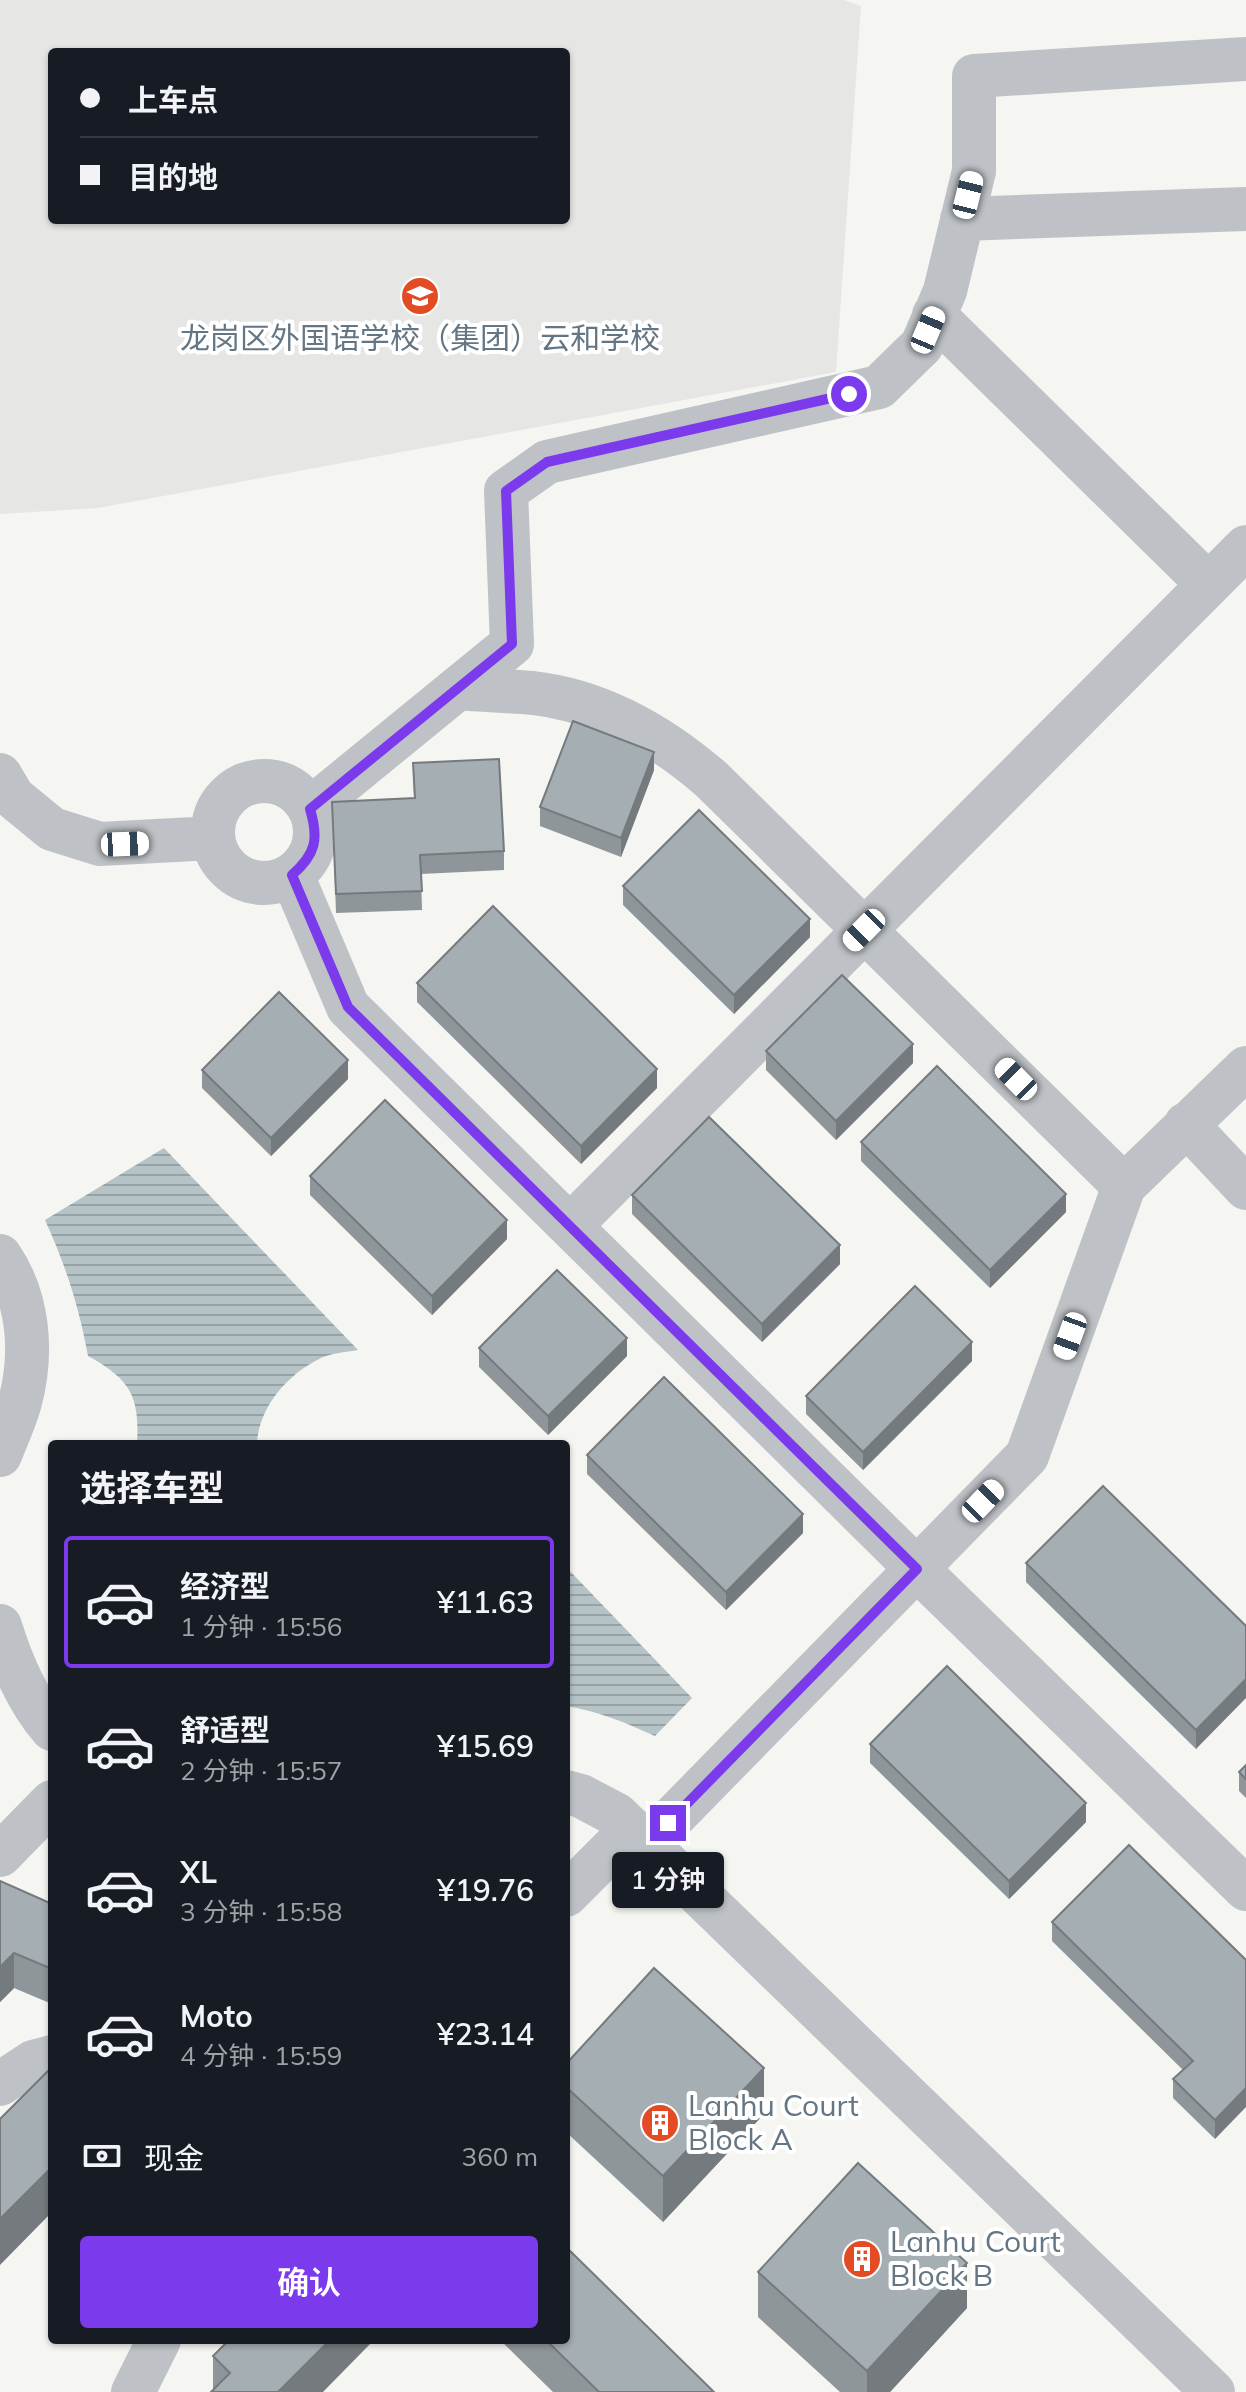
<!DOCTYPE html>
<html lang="zh">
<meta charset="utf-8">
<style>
:root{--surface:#171b24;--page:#242831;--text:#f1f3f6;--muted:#9ea1a6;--line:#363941;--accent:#7c3aed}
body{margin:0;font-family:Mulish,"Noto Sans SC",sans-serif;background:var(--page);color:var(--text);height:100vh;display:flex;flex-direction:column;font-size:30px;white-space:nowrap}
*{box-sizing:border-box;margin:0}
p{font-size:26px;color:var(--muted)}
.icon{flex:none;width:44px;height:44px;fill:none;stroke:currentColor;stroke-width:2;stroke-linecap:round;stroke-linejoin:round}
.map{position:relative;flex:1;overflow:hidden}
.drawer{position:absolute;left:48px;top:1440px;width:522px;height:904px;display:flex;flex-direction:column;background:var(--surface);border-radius:8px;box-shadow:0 2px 6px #0004}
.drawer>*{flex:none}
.banner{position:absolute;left:48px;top:48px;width:522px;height:176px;border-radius:8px;box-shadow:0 2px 6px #0004;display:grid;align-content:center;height:176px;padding:0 32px;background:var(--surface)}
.end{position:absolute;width:36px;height:36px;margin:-18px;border:10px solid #7c3aed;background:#fff;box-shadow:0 0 0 4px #fff}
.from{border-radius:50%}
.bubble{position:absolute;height:56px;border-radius:8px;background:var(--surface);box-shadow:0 2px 6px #0004;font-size:26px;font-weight:600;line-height:56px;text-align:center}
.car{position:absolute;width:24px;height:48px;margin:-24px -12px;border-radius:10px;box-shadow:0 0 6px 2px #0007;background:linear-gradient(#fff 24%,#345 0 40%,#fff 0 76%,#345 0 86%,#fff 0)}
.banner b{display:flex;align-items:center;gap:28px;height:76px;font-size:30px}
.banner b+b{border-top:2px solid var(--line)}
.banner i{width:20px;height:20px;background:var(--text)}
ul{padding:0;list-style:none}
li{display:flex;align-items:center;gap:24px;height:132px;margin:0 16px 12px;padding:0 16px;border:4px solid transparent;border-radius:8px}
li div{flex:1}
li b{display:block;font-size:30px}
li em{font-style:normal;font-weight:600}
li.active{border-color:var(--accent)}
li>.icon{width:72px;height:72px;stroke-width:1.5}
h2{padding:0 32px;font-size:36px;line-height:96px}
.pay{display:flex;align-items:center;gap:20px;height:88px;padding:0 32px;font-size:30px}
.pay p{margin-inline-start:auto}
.button{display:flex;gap:16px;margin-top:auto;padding:16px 32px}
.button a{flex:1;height:92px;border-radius:8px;background:var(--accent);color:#fff;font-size:32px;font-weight:600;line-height:92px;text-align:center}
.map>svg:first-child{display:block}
.built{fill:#e6e7e5;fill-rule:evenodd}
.water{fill:url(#water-rules)}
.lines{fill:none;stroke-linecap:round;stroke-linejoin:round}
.minor{stroke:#bec2c6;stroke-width:44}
.wall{fill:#8e969a}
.shaded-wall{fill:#747a7d}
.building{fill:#a5aeb3;stroke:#747a7d;stroke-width:2}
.route{stroke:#7c3aed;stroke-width:10}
.labels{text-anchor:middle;stroke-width:8;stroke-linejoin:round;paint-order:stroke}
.poi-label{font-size:30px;fill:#647683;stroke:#fff;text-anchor:start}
</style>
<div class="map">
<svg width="1246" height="2392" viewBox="0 0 1246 2392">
<defs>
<pattern id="water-rules" width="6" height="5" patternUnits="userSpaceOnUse" patternTransform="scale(2)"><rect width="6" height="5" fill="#b5c2c6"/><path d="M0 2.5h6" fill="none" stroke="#97a2a6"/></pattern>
</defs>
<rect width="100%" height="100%" fill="#f5f5f1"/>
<path class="built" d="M0,0H844L861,6L836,372L98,508L0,514ZM52,52H566V220H52Z"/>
<path class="water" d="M164,1148L358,1350C346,1352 332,1353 321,1358C288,1374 259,1406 257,1444H137C140,1396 130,1379 88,1356C79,1307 66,1266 45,1220Z
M566,1567L692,1698L655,1736C626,1723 598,1711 566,1706Z"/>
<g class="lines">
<path class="minor" d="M962,219L1246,209
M934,315L1208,584
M458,688C483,690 508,691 533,693C602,701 660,735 711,779L1124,1186
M0,775L13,797L52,829L100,844L213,838
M213 832a51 51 0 1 1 102 0a51 51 0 1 1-102 0Z
M310,809L512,644L506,491L547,462L879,387L922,345L945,291L974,171V76L1246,59
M292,875L348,1007L917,1569L1246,1889
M1186,1124L1246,1188
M570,1226L1246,547
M0,1256C29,1298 33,1353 20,1402C15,1420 7,1437 0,1455
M0,1626C11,1662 27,1700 52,1729
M566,1792L581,1796L617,1815L1213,2392
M647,1844L1027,1456L1124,1186L1246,1068
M0,1855L52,1802
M566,1895L632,1829
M0,2084L33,2062L52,2057
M133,2392L159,2340"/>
</g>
<path class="wall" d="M413,763L504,851V870L421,874L422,910L336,913L332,802L414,798Z
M654,770L621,857L540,826V807Z
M623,886L810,937L734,1014L623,905Z
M417,983L657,1088L581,1164L417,1002Z
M766,1051L913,1063L836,1140L766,1070Z
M202,1070L348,1079L271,1156L202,1088Z
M861,1142L1066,1212L990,1288L861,1161Z
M310,1176L507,1239L432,1315L310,1195Z
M632,1195L840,1264L762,1342L632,1214Z
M479,1348L627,1356L548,1435L479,1367Z
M972,1361L863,1470L806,1414V1396Z
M587,1455L803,1533L726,1610L587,1474Z
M1026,1563L1246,1626L1196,1749L1026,1582Z
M870,1744L1086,1822L1009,1899L870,1763Z
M1246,1765V1798L1239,1791V1772Z
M0,1881L52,1904V2004L14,1988L0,2002Z
M1052,1922L1246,1960L1215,2139L1173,2098V2079L1183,2070L1052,1941Z
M566,2064L764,2114L663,2222L566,2132Z
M758,2272L967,2308L890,2392H840L758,2317Z
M372,2340V2342L213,2390V2356Z
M500,2340H566L714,2392H553Z"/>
<path class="shaded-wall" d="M654,752V770L621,857V838Z
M810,919V937L734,1014V995Z
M913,1044V1063L836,1140V1121Z
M348,1060V1079L271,1156V1138Z
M657,1069V1088L581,1164V1146Z
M1066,1194V1212L990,1288V1270Z
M507,1220V1239L432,1315V1296Z
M840,1245V1264L762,1342V1324Z
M627,1338V1356L548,1435V1416Z
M972,1342V1361L863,1470V1452Z
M803,1514V1533L726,1610V1592Z
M1246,1679V1698L1196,1749V1730Z
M1086,1803V1822L1009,1899V1881Z
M14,1953V1988L0,2002V1967Z
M764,2068V2114L663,2222V2176Z
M1246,2088V2107L1215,2139V2120Z
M52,2167V2212L0,2265V2219Z
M967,2263V2308L890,2392H867V2371Z
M330,2340H372V2342L323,2392H278Z"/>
<path class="building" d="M573,721L654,752L621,838L540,807Z
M499,759L504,851L420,855L422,891L336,894L332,802L415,798L413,763Z
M699,810L810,919L734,995L623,886Z
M493,906L657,1069L581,1146L417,983Z
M842,975L913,1044L836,1121L766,1051Z
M279,992L348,1060L271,1138L202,1070Z
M937,1066L1066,1194L990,1270L861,1142Z
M385,1100L507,1220L432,1296L310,1176Z
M709,1117L840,1245L762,1324L632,1195Z
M557,1270L627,1338L548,1416L479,1348Z
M915,1286L972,1342L863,1452L806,1396Z
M664,1377L803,1514L726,1592L587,1455Z
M1103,1486L1246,1626V1679L1196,1730L1026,1563Z
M947,1666L1086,1803L1009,1881L870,1744Z
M1246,1765V1779L1239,1772Z
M1129,1845L1246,1960V2088L1215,2120L1173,2079L1193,2061L1052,1922Z
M0,1881L52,1904V1969L14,1953L0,1967Z
M654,1968L764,2068L663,2176L566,2087V2064Z
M52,2067V2167L0,2219V2119Z
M858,2163L967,2263L867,2371L758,2272Z
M566,2247L714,2392H599L546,2340H566Z
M229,2340H330L278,2392H211L230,2373L213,2356Z"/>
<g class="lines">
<path class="route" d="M668,1823L917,1569L348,1007L292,875C316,854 319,839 310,809L512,644L506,491L547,462L849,394"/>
</g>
<defs>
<g id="school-disc" transform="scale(2)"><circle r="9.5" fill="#e24b24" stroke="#fff"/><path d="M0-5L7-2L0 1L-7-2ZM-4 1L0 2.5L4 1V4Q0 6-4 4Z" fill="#fff"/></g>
<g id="building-disc" transform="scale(2)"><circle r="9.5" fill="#e24b24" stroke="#fff"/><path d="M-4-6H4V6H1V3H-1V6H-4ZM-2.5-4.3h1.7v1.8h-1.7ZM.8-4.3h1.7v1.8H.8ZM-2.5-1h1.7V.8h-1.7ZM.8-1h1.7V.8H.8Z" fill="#fff"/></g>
</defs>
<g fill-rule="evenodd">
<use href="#school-disc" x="420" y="296"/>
<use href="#building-disc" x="660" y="2123"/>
<use href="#building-disc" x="862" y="2259"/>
</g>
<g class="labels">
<g class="poi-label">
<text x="420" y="349" text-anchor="middle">龙岗区外国语学校（集团）云和学校</text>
<text x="688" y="2116">Lanhu Court<tspan x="688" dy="34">Block A</tspan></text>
<text x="890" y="2252">Lanhu Court<tspan x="890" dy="34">Block B</tspan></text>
</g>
</g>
</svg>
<i class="end from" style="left:849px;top:394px"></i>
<i class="end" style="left:668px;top:1823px"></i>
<div class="bubble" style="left:612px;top:1852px;width:112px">1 分钟</div>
<i class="car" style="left:968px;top:195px;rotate:14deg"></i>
<i class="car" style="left:928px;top:330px;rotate:23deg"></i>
<i class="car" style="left:125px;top:844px;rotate:88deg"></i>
<i class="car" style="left:864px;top:930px;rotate:225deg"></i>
<i class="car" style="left:1016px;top:1079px;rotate:315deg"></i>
<i class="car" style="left:1070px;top:1336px;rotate:200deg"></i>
<i class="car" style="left:983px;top:1501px;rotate:44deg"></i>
<div class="banner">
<b><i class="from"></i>上车点</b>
<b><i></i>目的地</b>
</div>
<section class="drawer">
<h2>选择车型</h2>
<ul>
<li class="active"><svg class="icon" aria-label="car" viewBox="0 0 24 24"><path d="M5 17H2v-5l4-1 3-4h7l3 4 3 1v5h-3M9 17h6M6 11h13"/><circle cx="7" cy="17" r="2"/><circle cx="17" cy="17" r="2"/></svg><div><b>经济型</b><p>1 分钟 · 15:56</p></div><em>¥11.63</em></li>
<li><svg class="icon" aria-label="car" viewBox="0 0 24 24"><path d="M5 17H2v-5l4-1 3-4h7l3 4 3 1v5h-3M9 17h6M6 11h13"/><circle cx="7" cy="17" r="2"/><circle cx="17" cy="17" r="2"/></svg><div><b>舒适型</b><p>2 分钟 · 15:57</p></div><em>¥15.69</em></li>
<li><svg class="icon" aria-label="car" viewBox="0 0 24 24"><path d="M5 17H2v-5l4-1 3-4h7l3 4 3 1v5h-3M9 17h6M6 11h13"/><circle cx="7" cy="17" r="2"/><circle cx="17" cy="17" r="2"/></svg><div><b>XL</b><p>3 分钟 · 15:58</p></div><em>¥19.76</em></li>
<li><svg class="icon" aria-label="car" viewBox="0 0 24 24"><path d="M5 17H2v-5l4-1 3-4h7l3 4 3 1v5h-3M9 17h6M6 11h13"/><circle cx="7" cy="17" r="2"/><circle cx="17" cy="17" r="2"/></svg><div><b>Moto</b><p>4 分钟 · 15:59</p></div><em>¥23.14</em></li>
</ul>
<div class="pay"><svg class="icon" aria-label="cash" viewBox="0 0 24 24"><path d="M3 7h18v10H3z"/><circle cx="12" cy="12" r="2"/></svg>现金<p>360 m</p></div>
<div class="button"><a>确认</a></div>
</section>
</div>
